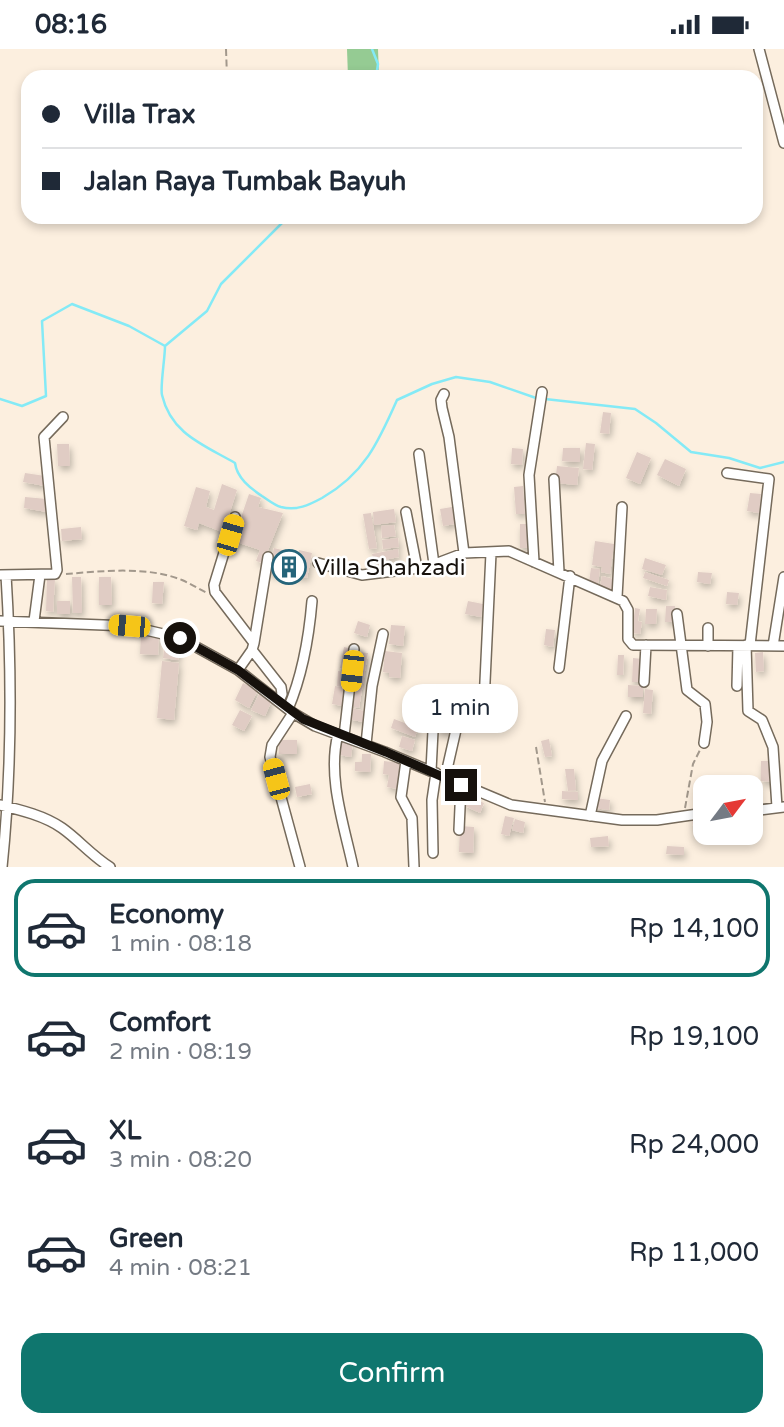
<!DOCTYPE html>
<meta charset="utf-8">
<style>
:root{--surface:#fff;--page:#f2f2f3;--text:#1f2937;--muted:#747a83;--line:#e0e1e3;--accent:#0f766e}
body{margin:0;font-family:"Varela Round",sans-serif;background:var(--page);color:var(--text);height:100vh;display:flex;flex-direction:column;font-size:26px;white-space:nowrap}
*{box-sizing:border-box;margin:0}
p{font-size:23px;color:var(--muted)}
.icon{flex:none;width:38px;height:38px;fill:none;stroke:currentColor;stroke-width:2;stroke-linecap:round;stroke-linejoin:round}
.map{position:relative;height:818px;overflow:hidden}
.side{display:flex;flex-direction:column;background:var(--surface);flex:1}
.side>*{flex:none}
.banner{position:absolute;left:21px;top:21px;width:742px;height:154px;border-radius:21px;box-shadow:0 4px 10px #0003;display:grid;align-content:center;height:154px;padding:0 21px;background:var(--surface)}
.needle{width:46px;rotate:58deg}
.tools{position:absolute;left:693px;top:726px;display:grid;gap:14px}
.tools a{display:grid;place-items:center;width:70px;height:70px;border-radius:14px;background:var(--surface);box-shadow:0 4px 10px #0003;font-size:35px}
.end{position:absolute;width:32px;height:32px;margin:-16px;border:9px solid #16110c;background:#fff;box-shadow:0 0 0 4px #fff}
.from{border-radius:50%}
.bubble{position:absolute;height:49px;border-radius:21px;background:var(--surface);box-shadow:0 4px 10px #0003;font-size:23px;font-weight:600;line-height:49px;text-align:center}
.car{position:absolute;width:21px;height:42px;margin:-21px -10px;border-radius:9px;box-shadow:0 0 5px 2px #0007;background:linear-gradient(#f5c518 24%,#345 0 40%,#f5c518 0 76%,#345 0 86%,#f5c518 0)}
.banner b{display:flex;align-items:center;gap:24px;height:66px;font-size:26px}
.banner b+b{border-top:2px solid var(--line)}
.banner i{width:18px;height:18px;background:var(--text)}
ul{padding:12px 0 0;list-style:none}
li{display:flex;align-items:center;gap:21px;height:98px;margin:0 14px 10px;padding:0 7px;border:4px solid transparent;border-radius:21px}
li div{flex:1}
li b{display:block;font-size:26px}
li em{font-style:normal;font-weight:600}
li.active{border-color:var(--accent)}
li>.icon{width:63px;height:63px;stroke-width:1.5}
.action{display:flex;gap:14px;margin-top:auto;padding:14px 21px}
.action a{flex:1;height:80px;border-radius:21px;background:var(--accent);color:#fff;font-size:28px;font-weight:600;line-height:80px;text-align:center}
.status{display:flex;justify-content:space-between;align-items:center;height:49px;padding:0 35px;background:var(--surface);direction:ltr}
.status svg{height:19px;fill:currentColor}
.map>svg:first-child{display:block}
.forest{fill:#95cb93}
.lines{fill:none;stroke-linecap:round;stroke-linejoin:round}
.stream{stroke:#84eaf6;stroke-width:2.5}
.building{fill:#e0ccc4;filter:url(#shadow)}
.minor-casing{stroke:#756a5b;stroke-width:12}
.path{stroke:#a2988c;stroke-width:2;stroke-dasharray:7 3.5;stroke-linecap:butt}
.minor{stroke:#fff;stroke-width:9}
.route{stroke:#16110c;stroke-width:9}
.labels{text-anchor:middle;stroke-width:5;stroke-linejoin:round;paint-order:stroke}
.poi-label{font-size:23px;fill:#16110c;stroke:#fff;text-anchor:start}
</style>
<div class="status"><b>08:16</b><svg viewBox="0 0 49 12"><path d="M0 12V9h3v3zM5 12V6h3v6zM10 12V3h3v9zM15 12V0h3v12zM26 1h20v11H26zM47 4h2v5h-2z"/></svg></div>
<div class="map">
<svg width="784" height="818" viewBox="0 0 784 818">
<defs>
<filter id="shadow"><feDropShadow dx="2" dy="4" stdDeviation="3.5" flood-color="#0004"/></filter>
</defs>
<rect width="100%" height="100%" fill="#fcefdf"/>
<path class="forest" d="M347,0H378L379,28H348Z"/>
<g class="lines">
<path class="stream" d="M372,0L378,15L376,28
M165,297L207,262L221,235L288,168
M0,350L22,357L46,347L42,272L72,255L129,277L165,297C165,309 160,338 162,346C171,385 204,396 235,414C237,429 250,439 262,447C267,450 274,456 281,458C297,462 309,456 322,449C364,425 378,394 397,351L432,335L456,328L490,333L536,349L635,360L656,374L691,403L729,409L760,419L784,413"/>
</g>
<path class="building" d="M603,363L611,364L609,385L600,384Z
M586,394L595,395L592,421L583,420Z
M57,395H69L70,417H58Z
M512,399L523,400L522,416L511,415Z
M563,399H580V413L562,412Z
M637,403L651,409L640,435L626,429Z
M665,410L686,420L679,437L657,426Z
M557,417L579,419L577,436L555,434Z
M25,424L45,427V437L23,433Z
M222,435L237,441L229,466L235,468L230,486L199,474L197,481L184,477L196,438L210,442L206,458L214,461Z
M523,437L525,465H516L514,438Z
M750,444L761,445L759,464L747,462Z
M249,445L261,449L258,458L283,464L263,514L256,512L260,501L233,492Z
M25,448L47,450V463L24,459Z
M452,458L455,475L443,477L440,460Z
M394,460L396,473L374,476L373,463Z
M371,464L377,499L369,500L363,465Z
M520,475H529V499H520Z
M394,476L396,487L382,489L381,477Z
M81,478L82,490L62,492L61,480Z
M398,489L399,498L383,500L382,491Z
M595,492L614,495L610,525L601,523L602,518L592,516Z
M274,499L282,501L281,508L297,512L299,501L312,504L307,529L278,523L277,526L268,524Z
M398,500L399,508L374,513L372,505Z
M645,509L666,516L662,526L642,520Z
M591,519L600,520L598,535L589,533Z
M645,523L669,531L667,537L643,529Z
M698,523L712,524L710,535L697,533Z
M602,527L614,530L612,541L600,537Z
M72,528H81L82,564H73Z
M99,528H111L112,556H99Z
M47,530H55L53,563L46,562Z
M153,533H164L162,555L152,554Z
M650,538L667,541L666,551L648,547Z
M727,543L739,544L737,556L726,555Z
M57,552H70V565H57Z
M468,552L483,555L481,568L465,565Z
M666,557H675L674,573H665Z
M635,559L640,560L638,572L642,573L640,585L632,584Z
M646,560H657L656,575H645Z
M358,572L370,576L367,588L354,584Z
M391,576L405,577L403,597L389,595Z
M546,580L555,581L553,598L544,596Z
M141,584L159,586L158,606L140,605Z
M165,592L180,593L178,611L163,609Z
M344,598L353,600L349,621L340,619Z
M385,602L402,604L400,629L389,628V624L383,623Z
M358,603L368,604L359,659L350,657Z
M763,603L764,622L756,623L755,604Z
M618,606H624L623,626H617Z
M633,609L643,610L642,633H632Z
M162,612L179,614L174,671L157,669Z
M338,622L348,623L347,638L337,637Z
M243,634L258,641L249,659L235,651Z
M628,636L643,637V648H628Z
M335,637L346,639L343,657L332,655Z
M645,640L653,641L651,665L643,664Z
M259,645L272,651L265,667L251,661Z
M351,659L365,662L363,673L348,670Z
M437,659L459,663L457,674L436,669Z
M240,661L252,667L244,682L232,676Z
M394,670L418,679L415,688L391,679Z
M437,672L457,675L455,685L437,681Z
M402,687L415,691L412,702L399,698Z
M549,690L552,707L545,708L541,692Z
M279,691H297V705H279Z
M341,692L353,693L351,708L339,706Z
M362,705H371L370,723L355,722V713H362Z
M384,712L401,714L398,740L387,738L389,726L383,725Z
M761,712H774L773,733L761,732Z
M565,720H574L576,741L568,742Z
M310,735L312,745L297,748L295,738Z
M562,742L578,743V751L562,750Z
M467,746L484,754L480,764L463,756Z
M596,749L610,751L609,761L594,759Z
M505,767L514,769L509,787L501,785Z
M705,767V785L694,786L692,768Z
M515,770L525,773L523,784L512,781Z
M460,777L474,778L473,804L459,803Z
M608,787L609,797L591,798L590,789Z
M667,797L684,798V806L666,805Z"/>
<g class="lines">
<g class="minor-casing">
<path id="minor" d="M759,0L784,94
M444,345L441,351L442,359L449,388L464,504
M419,405L434,515
M727,424L769,430L750,596
M554,430L559,523
M406,463L417,519
M235,468L214,536L215,543L254,594L252,601L238,621
M534,513L529,426L542,343
M318,514L362,526L427,518L464,504L509,502L623,552L628,561V590L633,596L784,597
M0,526L55,525L57,521L44,388L63,368
M617,548L622,458
M677,565L687,641L705,655L707,673L704,694
M0,572L129,577L180,589L238,621L293,664L315,677L385,703L511,756L622,771H657L705,764
M34,572L40,526
M708,579V597
M254,594L268,508
M746,596L748,662L762,671L773,698L777,758
M773,597L784,528
M252,601L281,638L282,645L279,652
M559,619L570,527
M644,633L646,596
M737,637L738,597
M484,654L491,504
M288,660C302,627 309,588 312,552
M293,664L272,696L270,708L300,818
M338,685C327,728 344,776 353,818
M344,687L354,600
M366,695L372,637L383,585
M406,712L401,748L412,769L414,818
M431,722L435,642
M445,729L458,672H467
M0,756C21,761 45,767 62,779C79,791 92,807 110,818
M751,762L784,758
M590,767L602,712L626,667
M459,781L461,736
M433,804L432,751L436,724
M2,818C12,721 12,623 6,526"/>
</g>
<path class="path" d="M226,0L227,28
M66,525C103,522 147,517 182,531C191,535 199,540 207,544
M536,698L545,753
M685,759L693,715L700,701"/>
<use href="#minor" class="minor"/>
</g>
<g class="lines">
<path class="route" d="M180,589L238,621L303,670L386,703L461,736"/>
</g>
<defs>
<g id="building-ring" transform="scale(1.75)"><circle r="9.5" fill="#fff" stroke="#25647a" stroke-width="1.5"/><path d="M-4-6H4V6H1V3H-1V6H-4ZM-2.5-4.3h1.7v1.8h-1.7ZM.8-4.3h1.7v1.8H.8ZM-2.5-1h1.7V.8h-1.7ZM.8-1h1.7V.8H.8Z" fill="#25647a"/></g>
</defs>
<g fill-rule="evenodd">
<use href="#building-ring" x="289" y="518"/>
</g>
<g class="labels">
<g class="poi-label">
<text x="314" y="526">Villa Shahzadi</text>
</g>
</g>
</svg>
<div class="tools">
<a><svg class="needle" viewBox="-14 -14 28 28"><path d="M0-13l5 13h-10z" fill="#e53935"/><path d="M0 13l5-13h-10z" fill="#747a83"/></svg></a>
</div>
<i class="end from" style="left:180px;top:589px"></i>
<i class="end" style="left:461px;top:736px"></i>
<div class="bubble" style="left:402px;top:635px;width:116px">1 min</div>
<i class="car" style="left:230px;top:486px;rotate:16deg"></i>
<i class="car" style="left:129px;top:577px;rotate:275deg"></i>
<i class="car" style="left:352px;top:622px;rotate:186deg"></i>
<i class="car" style="left:276px;top:730px;rotate:345deg"></i>
<div class="banner">
<b><i class="from"></i>Villa Trax</b>
<b><i></i>Jalan Raya Tumbak Bayuh</b>
</div>
</div>
<section class="side">
<ul>
<li class="active"><svg class="icon" aria-label="car" viewBox="0 0 24 24"><path d="M5 17H2v-5l4-1 3-4h7l3 4 3 1v5h-3M9 17h6M6 11h13"/><circle cx="7" cy="17" r="2"/><circle cx="17" cy="17" r="2"/></svg><div><b>Economy</b><p>1 min · 08:18</p></div><em>Rp 14,100</em></li>
<li><svg class="icon" aria-label="car" viewBox="0 0 24 24"><path d="M5 17H2v-5l4-1 3-4h7l3 4 3 1v5h-3M9 17h6M6 11h13"/><circle cx="7" cy="17" r="2"/><circle cx="17" cy="17" r="2"/></svg><div><b>Comfort</b><p>2 min · 08:19</p></div><em>Rp 19,100</em></li>
<li><svg class="icon" aria-label="car" viewBox="0 0 24 24"><path d="M5 17H2v-5l4-1 3-4h7l3 4 3 1v5h-3M9 17h6M6 11h13"/><circle cx="7" cy="17" r="2"/><circle cx="17" cy="17" r="2"/></svg><div><b>XL</b><p>3 min · 08:20</p></div><em>Rp 24,000</em></li>
<li><svg class="icon" aria-label="car" viewBox="0 0 24 24"><path d="M5 17H2v-5l4-1 3-4h7l3 4 3 1v5h-3M9 17h6M6 11h13"/><circle cx="7" cy="17" r="2"/><circle cx="17" cy="17" r="2"/></svg><div><b>Green</b><p>4 min · 08:21</p></div><em>Rp 11,000</em></li>
</ul>
<div class="action"><a>Confirm</a></div>
</section>
